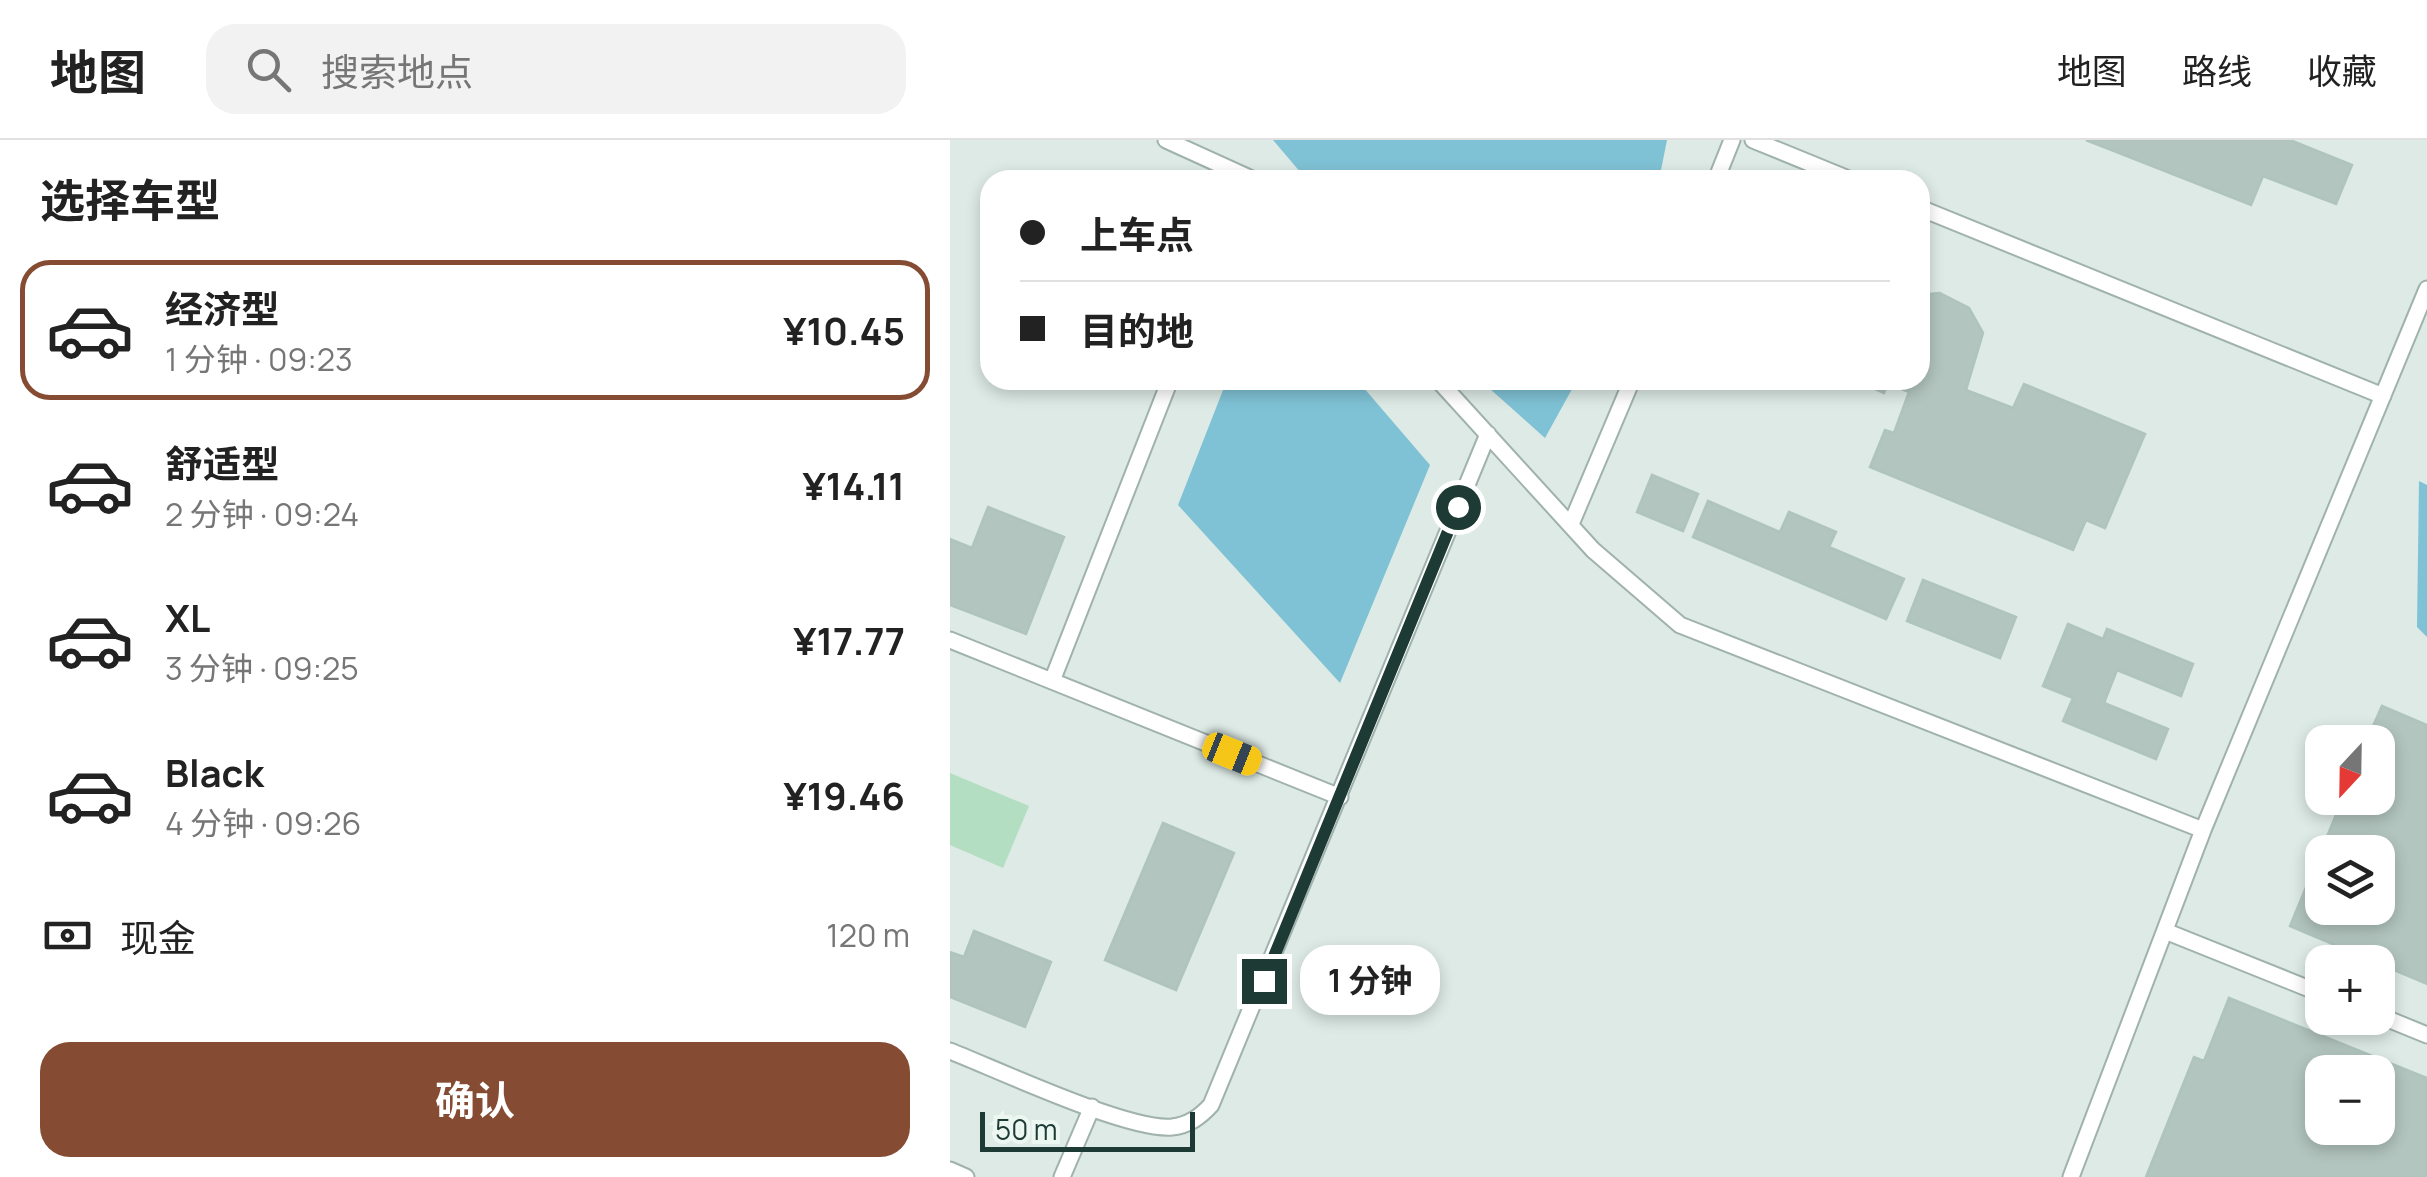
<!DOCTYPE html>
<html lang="zh">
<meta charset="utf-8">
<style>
:root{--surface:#fff;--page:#f2f2f2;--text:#222;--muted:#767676;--line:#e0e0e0;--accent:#854c33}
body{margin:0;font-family:Manrope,"Noto Sans SC",sans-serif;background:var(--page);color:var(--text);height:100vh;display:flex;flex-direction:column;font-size:38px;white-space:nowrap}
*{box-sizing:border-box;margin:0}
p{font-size:32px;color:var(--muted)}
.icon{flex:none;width:55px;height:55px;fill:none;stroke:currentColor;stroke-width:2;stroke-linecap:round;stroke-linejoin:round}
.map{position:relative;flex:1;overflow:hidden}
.drawer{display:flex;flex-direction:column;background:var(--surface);width:950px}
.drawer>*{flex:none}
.hud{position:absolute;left:30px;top:30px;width:950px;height:220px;border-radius:30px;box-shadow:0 5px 15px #0003;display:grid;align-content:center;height:220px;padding:0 40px;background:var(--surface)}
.needle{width:65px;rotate:202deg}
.fabs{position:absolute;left:1355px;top:585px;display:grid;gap:20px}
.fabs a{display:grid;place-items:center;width:90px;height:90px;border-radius:20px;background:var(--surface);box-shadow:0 5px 15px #0003;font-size:50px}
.scale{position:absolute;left:30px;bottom:25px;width:215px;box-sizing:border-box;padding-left:10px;border:5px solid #1d3a34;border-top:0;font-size:28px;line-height:35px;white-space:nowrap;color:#1d3a34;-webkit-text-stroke:8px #edf7f2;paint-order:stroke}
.end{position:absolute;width:45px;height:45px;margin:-22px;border:12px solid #1d3a34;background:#fff;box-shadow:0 0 0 5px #fff}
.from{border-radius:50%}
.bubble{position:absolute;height:70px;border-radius:30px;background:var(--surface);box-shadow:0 5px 15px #0003;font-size:32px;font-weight:700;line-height:70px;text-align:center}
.car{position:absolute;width:30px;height:60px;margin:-30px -15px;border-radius:12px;box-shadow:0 0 8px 2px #0007;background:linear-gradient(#f5c518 24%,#345 0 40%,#f5c518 0 76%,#345 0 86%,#f5c518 0)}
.hud b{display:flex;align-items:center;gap:35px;height:95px;font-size:38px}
.hud b+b{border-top:2px solid var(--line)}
.hud i{width:25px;height:25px;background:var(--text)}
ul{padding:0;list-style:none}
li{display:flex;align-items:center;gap:30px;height:140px;margin:0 20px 15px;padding:0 20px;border:5px solid transparent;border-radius:30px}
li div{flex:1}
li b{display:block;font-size:38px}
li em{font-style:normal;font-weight:700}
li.on{border-color:var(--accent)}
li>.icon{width:90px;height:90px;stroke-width:1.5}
h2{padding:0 40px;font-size:45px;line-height:120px}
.pay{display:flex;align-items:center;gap:25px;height:110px;padding:0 40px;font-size:38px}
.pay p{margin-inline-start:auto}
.button{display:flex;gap:20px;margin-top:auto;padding:20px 40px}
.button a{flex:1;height:115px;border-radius:30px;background:var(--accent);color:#fff;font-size:40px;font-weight:700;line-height:115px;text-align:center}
header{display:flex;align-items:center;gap:60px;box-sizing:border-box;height:140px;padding:0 50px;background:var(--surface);border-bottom:2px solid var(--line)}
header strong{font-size:48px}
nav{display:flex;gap:55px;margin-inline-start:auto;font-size:35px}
.search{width:700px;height:90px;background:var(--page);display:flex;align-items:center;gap:25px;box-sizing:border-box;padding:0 35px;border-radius:30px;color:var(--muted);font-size:38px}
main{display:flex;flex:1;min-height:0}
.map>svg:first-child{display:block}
.green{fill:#b3dec1}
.water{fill:#7fc2d5}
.building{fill:#b2c5be;stroke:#afc4bc;stroke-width:2.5;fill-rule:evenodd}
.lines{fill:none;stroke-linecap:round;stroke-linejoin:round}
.service-casing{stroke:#a0b2ac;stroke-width:19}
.service{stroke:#fff;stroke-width:15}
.route{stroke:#1d3a34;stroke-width:12}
</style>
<header>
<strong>地图</strong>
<div class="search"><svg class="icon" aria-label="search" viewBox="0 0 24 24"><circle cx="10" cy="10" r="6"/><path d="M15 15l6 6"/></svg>搜索地点</div>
<nav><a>地图</a><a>路线</a><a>收藏</a></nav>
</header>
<main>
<section class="drawer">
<h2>选择车型</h2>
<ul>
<li class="on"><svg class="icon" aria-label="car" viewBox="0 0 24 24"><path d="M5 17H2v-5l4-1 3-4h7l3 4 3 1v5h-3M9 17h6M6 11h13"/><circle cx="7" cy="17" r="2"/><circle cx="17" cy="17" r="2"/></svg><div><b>经济型</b><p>1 分钟 · 09:23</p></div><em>¥10.45</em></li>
<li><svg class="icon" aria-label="car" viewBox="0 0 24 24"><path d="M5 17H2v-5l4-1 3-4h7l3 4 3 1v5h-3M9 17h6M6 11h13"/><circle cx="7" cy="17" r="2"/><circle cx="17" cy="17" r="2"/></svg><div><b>舒适型</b><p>2 分钟 · 09:24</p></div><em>¥14.11</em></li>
<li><svg class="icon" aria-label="car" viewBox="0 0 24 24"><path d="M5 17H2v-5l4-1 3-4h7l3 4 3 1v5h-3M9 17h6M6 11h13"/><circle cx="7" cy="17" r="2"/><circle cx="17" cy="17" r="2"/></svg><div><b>XL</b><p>3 分钟 · 09:25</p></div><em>¥17.77</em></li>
<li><svg class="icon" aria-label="car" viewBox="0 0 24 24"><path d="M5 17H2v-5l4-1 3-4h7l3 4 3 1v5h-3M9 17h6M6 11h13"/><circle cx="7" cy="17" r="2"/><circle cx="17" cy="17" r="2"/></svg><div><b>Black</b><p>4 分钟 · 09:26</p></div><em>¥19.46</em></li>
</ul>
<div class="pay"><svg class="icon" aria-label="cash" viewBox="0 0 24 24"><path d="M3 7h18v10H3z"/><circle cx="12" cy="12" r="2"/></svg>现金<p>120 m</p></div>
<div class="button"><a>确认</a></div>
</section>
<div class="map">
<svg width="1477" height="1037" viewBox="0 0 1477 1037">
<rect width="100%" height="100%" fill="#ddeae5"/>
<path class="green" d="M0,633L79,666L53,728L0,705Z"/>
<path class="water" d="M323,0H717L709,40H357Z
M277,240H407L480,325L390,543L228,365Z
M530,240H627L595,298Z
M1469,341L1477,345V497L1467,487Z"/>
<path class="building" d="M1136,0H1340L1402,25L1386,64L1313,36L1301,65Z
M990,153L1019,168L1033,193L1016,250L1063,268L1074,244L1195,294L1155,388L1136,380L1123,410L920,327L935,290L944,293L959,252L937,243L934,253L916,245L917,240H970V155Z
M702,335L748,354L733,391L687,372Z
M758,361L830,392L839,372L886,392L879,407L954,439L936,479L743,397Z
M38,367L114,397L76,494L0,465V399L22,408Z
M973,440L1066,477L1050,518L957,481Z
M1118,484L1153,499L1157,489L1243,524L1231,556L1167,530L1154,563L1218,589L1206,619L1113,581L1123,558L1093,546Z
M1432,566L1477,585V844L1340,786L1393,658H1428V602H1416ZM1372,712H1428V768H1372Z
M213,683L284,713L226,850L155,820Z
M24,791L101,822L75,887L0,857V812L14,817Z
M1279,858L1477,938V1037H1196L1244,917L1254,921ZM1372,932H1428V988H1372Z"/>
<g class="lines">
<g class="service-casing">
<path id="service" d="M216,0L304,40
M803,0L901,40
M766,40L782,0
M970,68L1433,256
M488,240L643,410L730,485L1253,690
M621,384L682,240
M0,500L390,657
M102,541L220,240
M1215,791L1372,854
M1428,875L1477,895
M0,911C46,929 178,991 222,987C239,985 250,977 261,965L538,294
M0,1030L16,1037
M112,1037L142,967
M1121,1037L1253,690L1477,149"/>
</g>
<use href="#service" class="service"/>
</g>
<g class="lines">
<path class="route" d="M314,841L508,367"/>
</g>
</svg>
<div class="fabs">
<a><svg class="needle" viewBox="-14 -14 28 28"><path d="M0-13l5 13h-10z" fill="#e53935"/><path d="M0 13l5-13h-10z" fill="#767676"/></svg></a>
<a><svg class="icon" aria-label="layers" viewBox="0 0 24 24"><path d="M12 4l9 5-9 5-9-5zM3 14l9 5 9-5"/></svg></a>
<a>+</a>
<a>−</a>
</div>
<div class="scale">50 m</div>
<i class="end from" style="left:508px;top:367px"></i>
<i class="end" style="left:314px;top:841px"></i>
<div class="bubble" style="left:350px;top:805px;width:140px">1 分钟</div>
<i class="car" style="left:282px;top:614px;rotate:112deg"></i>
<div class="hud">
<b><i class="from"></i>上车点</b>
<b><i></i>目的地</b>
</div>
</div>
</main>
